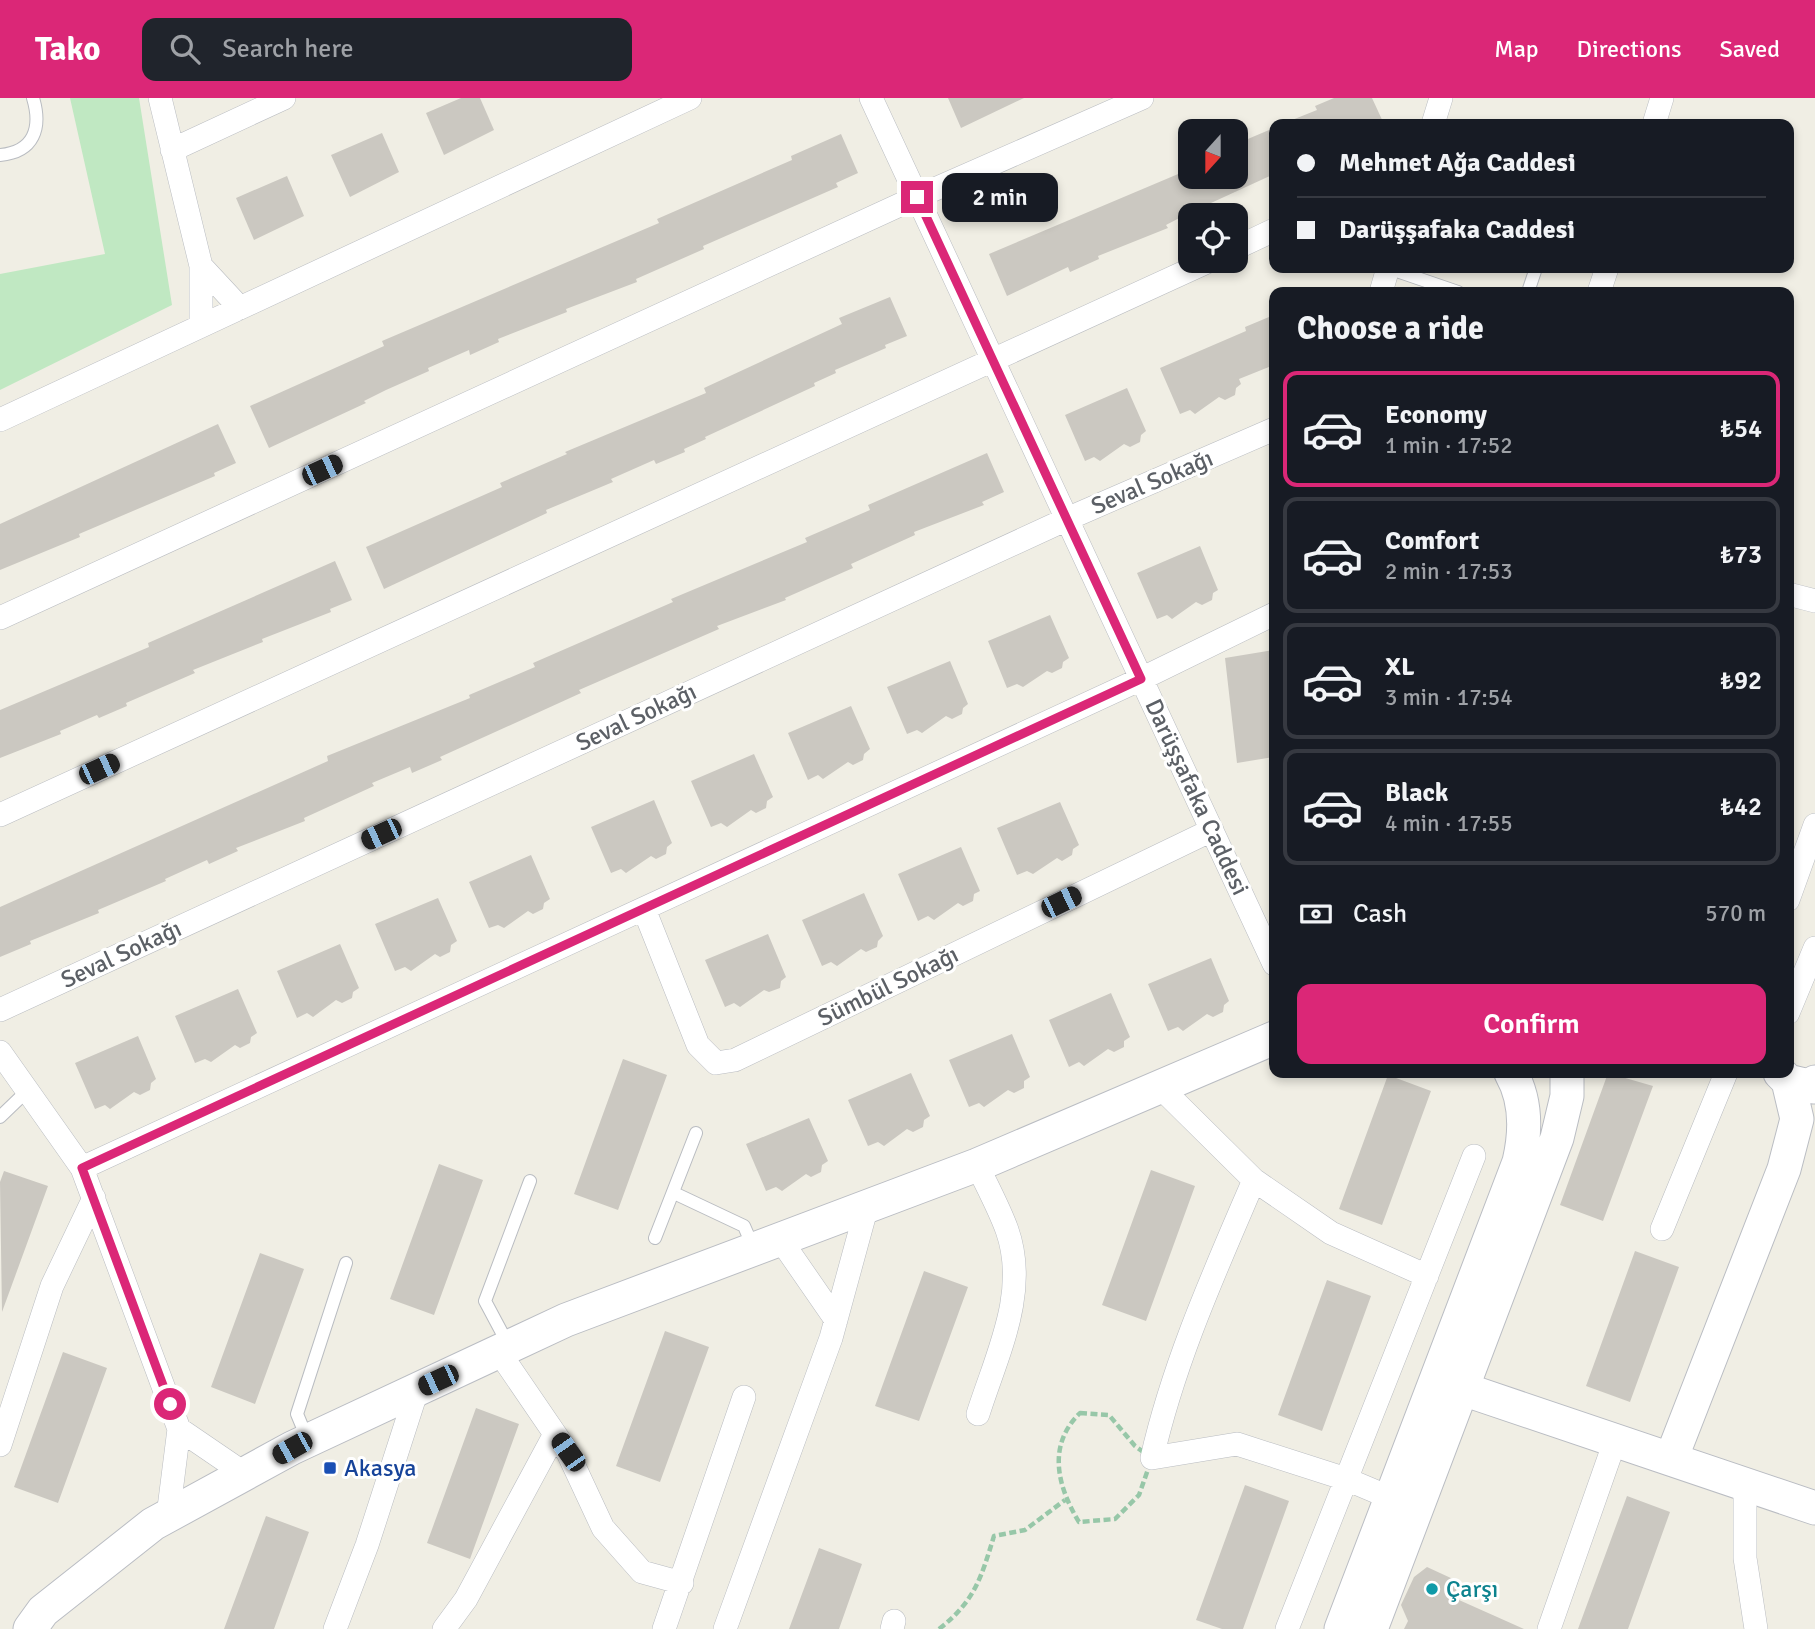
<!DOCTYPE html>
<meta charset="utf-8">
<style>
:root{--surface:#171b24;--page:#20242c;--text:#f1f3f6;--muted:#9ea1a6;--line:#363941;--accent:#db2777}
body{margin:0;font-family:Signika,sans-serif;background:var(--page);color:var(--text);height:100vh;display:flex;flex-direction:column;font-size:26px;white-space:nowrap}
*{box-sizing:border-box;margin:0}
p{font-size:23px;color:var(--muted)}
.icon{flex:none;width:38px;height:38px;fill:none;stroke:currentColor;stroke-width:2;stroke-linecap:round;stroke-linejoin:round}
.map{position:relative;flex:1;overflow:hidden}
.drawer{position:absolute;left:1269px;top:189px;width:525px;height:791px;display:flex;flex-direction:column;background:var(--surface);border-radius:14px;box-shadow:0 4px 10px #0003}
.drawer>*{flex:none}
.banner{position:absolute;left:1269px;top:21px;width:525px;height:154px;border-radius:14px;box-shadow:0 4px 10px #0003;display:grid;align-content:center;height:154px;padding:0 28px;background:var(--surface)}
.needle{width:46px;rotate:201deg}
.fabs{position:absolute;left:1178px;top:21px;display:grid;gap:14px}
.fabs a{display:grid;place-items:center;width:70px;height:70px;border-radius:14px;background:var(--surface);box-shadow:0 4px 10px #0003;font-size:35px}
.end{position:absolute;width:32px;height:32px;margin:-16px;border:9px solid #db2777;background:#fff;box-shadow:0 0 0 4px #fff}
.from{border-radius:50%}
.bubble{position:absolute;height:49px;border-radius:14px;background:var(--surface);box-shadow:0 4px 10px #0003;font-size:23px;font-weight:600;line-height:49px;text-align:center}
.car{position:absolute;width:21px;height:42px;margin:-21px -10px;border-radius:9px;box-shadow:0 0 5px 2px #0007;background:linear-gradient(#222 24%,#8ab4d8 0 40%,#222 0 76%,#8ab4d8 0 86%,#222 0)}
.banner b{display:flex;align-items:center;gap:24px;height:66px;font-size:26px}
.banner b+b{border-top:2px solid var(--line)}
.banner i{width:18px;height:18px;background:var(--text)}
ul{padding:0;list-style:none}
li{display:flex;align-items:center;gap:21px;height:116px;margin:0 14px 10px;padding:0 14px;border:4px solid var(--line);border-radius:14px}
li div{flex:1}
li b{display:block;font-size:26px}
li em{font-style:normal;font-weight:600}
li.on{border-color:var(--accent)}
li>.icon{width:63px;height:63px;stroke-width:1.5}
h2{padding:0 28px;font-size:32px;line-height:84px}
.pay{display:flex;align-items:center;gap:18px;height:77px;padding:0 28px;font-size:26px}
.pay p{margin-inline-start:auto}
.cta{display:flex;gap:14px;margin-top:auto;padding:14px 28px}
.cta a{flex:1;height:80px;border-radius:14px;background:var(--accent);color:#fff;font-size:28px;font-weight:600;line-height:80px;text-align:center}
header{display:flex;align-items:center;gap:42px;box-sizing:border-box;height:98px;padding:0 35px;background:var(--accent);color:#fff}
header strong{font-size:33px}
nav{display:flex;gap:38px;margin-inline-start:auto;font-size:24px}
.search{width:490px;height:63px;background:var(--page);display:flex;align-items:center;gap:18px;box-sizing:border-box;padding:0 24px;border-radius:14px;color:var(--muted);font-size:26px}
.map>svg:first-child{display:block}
.green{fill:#c0e8c2}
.building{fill:#cbc8c1}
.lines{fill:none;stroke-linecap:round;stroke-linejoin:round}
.lane-casing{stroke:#b9bcc1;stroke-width:14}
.street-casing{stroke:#b9bcc1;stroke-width:24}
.secondary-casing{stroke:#babdc3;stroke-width:35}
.path{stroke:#97c7a8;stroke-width:4.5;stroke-dasharray:7 3.5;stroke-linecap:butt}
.lane{stroke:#fff;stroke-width:12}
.street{stroke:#fff;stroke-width:23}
.secondary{stroke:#fff;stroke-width:33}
.route{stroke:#db2777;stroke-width:9}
.transit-dot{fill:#1a4fb4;stroke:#fff;stroke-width:2.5}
.culture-dot{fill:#0f9aa8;stroke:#fff;stroke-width:2.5}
.labels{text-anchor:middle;stroke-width:6;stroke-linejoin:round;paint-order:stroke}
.street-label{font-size:24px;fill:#5c6066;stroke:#fff}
.transit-label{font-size:24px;fill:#164399;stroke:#fff;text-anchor:start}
.culture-label{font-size:24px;fill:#0d838f;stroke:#fff;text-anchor:start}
</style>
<header>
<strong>Tako</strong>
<div class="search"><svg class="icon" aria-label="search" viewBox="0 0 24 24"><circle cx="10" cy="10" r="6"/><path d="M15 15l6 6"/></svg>Search here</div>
<nav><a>Map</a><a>Directions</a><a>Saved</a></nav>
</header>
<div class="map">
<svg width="1815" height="1531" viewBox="0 0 1815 1531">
<rect width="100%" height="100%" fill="#f0eee4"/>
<path class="green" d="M70,0H139L172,207L0,292V176L105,156Z"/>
<path class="building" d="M461,0H480L494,32L444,57L426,15Z
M948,0H1024L961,30Z
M1334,0H1372L1384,26H1282L1317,12L1315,8Z
M1274,30V76L1187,116L1166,127L1168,130L1098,158L1099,161L1070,174L1068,169L1007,198L989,156L1190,71V79H1236V46Z
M382,35L399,74L350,99L331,57Z
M841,36L858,75L836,85L838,89L703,148L704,151L636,181L637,184L566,211L567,214L498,241L499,244L470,257L469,252L428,270L429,273L386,292L364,303L366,305L269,350L250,308L384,248L382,243L659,125L657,121L792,62L791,58Z
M287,78L304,118L254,142L236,100Z
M890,199L907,238L885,247L886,250L835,272L836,275L814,285L815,288L705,339L706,341L684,351L685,354L656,366L654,362L611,381L613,384L546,412L547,415L384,491L366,449L502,389L500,385L567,356L565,354L706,295L704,290L842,226L839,220Z
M1274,217V267L1239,281L1241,286L1236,290L1235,297L1225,302L1219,299L1195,316L1190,312L1180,316L1160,270L1246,233L1245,229Z
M1127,290L1146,333L1141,337L1140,344L1130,349L1124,346L1100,363L1094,359L1085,363L1065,317Z
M218,326L236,365L214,375L215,378L79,436L80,439L0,472V426Z
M987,355L1004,394L982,404L984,407L914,434L915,437L851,466L853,470L785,500L786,502L717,528L719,531L579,592L581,595L440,659L442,662L412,675L410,669L372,685L374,688L304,720L305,723L236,750L238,753L209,766L207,762L165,781L166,783L98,812L99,815L30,843L31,846L0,859V809L328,663L327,658L470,600L469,597L535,569L533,565L673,504L671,501L807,444L805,440L870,412L868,407Z
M1200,448L1218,492L1213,495L1212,502L1202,507L1196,504L1172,521L1167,517L1157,521L1137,475Z
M335,463L352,502L330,511L331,514L262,541L263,544L193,572L195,575L126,605L127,608L99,620L97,617L60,633L61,636L0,660V612L149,549L148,545Z
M1050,517L1069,560L1063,564L1062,570L1052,575L1047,573L1023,589L1017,586L1007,590L988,543Z
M1274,552V659L1237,665L1225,560Z
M950,563L968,606L963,610L962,616L952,621L946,618L922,635L917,632L907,636L887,589Z
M851,608L870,651L864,656L863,662L853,667L848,664L823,681L818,677L808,682L788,635Z
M754,656L773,699L767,703L766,710L756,715L751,712L727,729L721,725L711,729L691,683Z
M654,702L672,745L667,749L666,756L656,761L651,758L626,775L621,771L611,775L591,729Z
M1060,704L1079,747L1073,751L1072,757L1062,763L1057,760L1033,776L1027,773L1017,777L997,730Z
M961,749L980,793L974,796L973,803L963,808L958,805L934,822L928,818L918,823L898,776Z
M531,757L550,801L544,805L543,811L533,816L528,813L504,830L498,827L489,830L469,784Z
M864,795L883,838L878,843L877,849L866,854L861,851L837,868L831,864L822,868L802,822Z
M438,800L457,843L451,847L450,854L440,859L435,856L411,873L405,869L395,873L375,826Z
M768,836L786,879L781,883L780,890L769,894L764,892L740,909L734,905L725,909L705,862Z
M340,846L359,890L353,894L352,900L342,905L336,902L313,919L307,915L297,920L277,873Z
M1211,860L1229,903L1224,907L1223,914L1213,919L1207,916L1183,933L1178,929L1168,933L1148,886Z
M238,891L257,935L251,939L250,945L240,950L235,947L211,964L205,961L195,965L175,918Z
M1111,895L1130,939L1124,943V949L1114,954L1108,951L1084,968L1079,964L1069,969L1049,922Z
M1012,936L1030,979L1024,983V990L1014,995L1008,992L984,1009L979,1005L969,1009L949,962Z
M138,938L156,981L151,985L150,992L140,997L134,994L110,1011L105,1007L95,1011L75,965Z
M623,961L667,977L618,1112L574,1096Z
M911,975L930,1018L924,1022L923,1029L913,1034L907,1031L884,1048L878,1044L868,1048L848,1002Z
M1608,975L1653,988L1603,1123L1560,1107Z
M1388,977L1431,993L1382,1127L1339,1111Z
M809,1020L828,1063L822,1067L821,1074L811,1079L806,1076L782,1093L776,1089L766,1093L746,1046Z
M439,1066L483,1082L434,1217L390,1201Z
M1151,1072L1195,1088L1146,1223L1102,1207Z
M4,1073L48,1088L2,1214L0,1084Z
M1635,1153L1679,1169L1630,1304L1586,1288Z
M260,1155L304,1171L255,1306L211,1289Z
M924,1173L968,1189L919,1323L875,1308Z
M1327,1182L1371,1198L1322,1333L1278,1317Z
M665,1233L709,1249L660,1384L616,1368Z
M63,1254L107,1270L58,1405L14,1389Z
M476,1310L519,1326L470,1461L427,1445Z
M1245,1387L1289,1403L1243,1531H1222L1196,1522Z
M1627,1398L1670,1414L1628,1531H1578Z
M266,1418L309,1434L274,1531H224Z
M819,1450L862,1466L839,1531H789Z
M1427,1469L1453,1481L1459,1502L1524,1531H1404L1408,1523L1401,1507L1414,1479Z"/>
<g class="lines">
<g class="lane-casing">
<path id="lane" d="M0,57C34,54 42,30 33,0
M1388,170L1458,194
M1528,194L1536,170
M0,1019L27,993
M674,1095L744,1128L754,1151
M655,1140L696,1035
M509,1248L485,1203L530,1083
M307,1340L297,1316L346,1165"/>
</g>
<g class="street-casing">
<path id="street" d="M160,0L201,168L240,210
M871,0L1274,866
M1433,26L1441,0
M1654,26L1662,0
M172,52L284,0
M1236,150L1274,132
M1381,194L1388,170
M1599,194L1607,170
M201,228V168
M0,322L690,0
M1788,496L1815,503
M0,520L917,99L1142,0
M0,717L1209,163
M1788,802L1815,727
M644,811L698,947L716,965L735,962L1212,732
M0,912L1067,421L1274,331
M1788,915L1815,850
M0,954L82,1070L179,1331L168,1418
M1160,989L1254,1082L1331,1135L1427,1178
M977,1067C987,1088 999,1110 1007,1132C1029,1194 997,1256 978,1316
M82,1070L1141,581L1274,516
M1254,1082C1215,1173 1174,1263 1152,1360L1237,1346L1346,1381L1391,1400
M1662,1131L1726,975
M780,1141L836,1222
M499,1254L568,1355L603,1430L642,1474L682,1485
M179,1331L245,1376
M0,1347L52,1188L94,1100
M1745,1386V1460L1756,1531
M335,1531L367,1447L417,1292
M444,1531L466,1501L555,1336
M664,1531L744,1299
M725,1531L831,1240L867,1108
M892,1531L894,1523
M1287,1531L1474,1058
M1549,1531L1615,1343"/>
</g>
<g class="secondary-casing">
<path id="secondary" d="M1780,975L1788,983L1813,989L1815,984
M1463,1291L1815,1410
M1671,1361L1784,1071L1797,1021L1788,983
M30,1531L43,1513L153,1426L292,1350L566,1222L977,1067L1274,940
M1341,1531L1519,1064C1526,1034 1527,1003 1511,975
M1371,1531L1557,1040L1567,998V975"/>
</g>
<path class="path" d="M1080,1315L1109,1317L1135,1348L1152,1360L1139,1397L1115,1421L1079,1424C1057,1388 1047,1347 1080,1315Z
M939,1531C975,1503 981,1480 994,1438L1025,1432L1065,1402"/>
<use href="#lane" class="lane"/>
<use href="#street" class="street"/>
<use href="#secondary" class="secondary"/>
</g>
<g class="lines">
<path class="route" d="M170,1306L82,1070L1141,581L917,99"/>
</g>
<rect class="transit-dot" x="323" y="1363" width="14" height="14" rx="3.5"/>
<circle class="culture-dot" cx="1432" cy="1491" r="7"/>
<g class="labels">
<g class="street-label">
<text transform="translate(1152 384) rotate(-23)" y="8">Seval Sokağı</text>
<text transform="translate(636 619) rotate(-25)" y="8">Seval Sokağı</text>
<text transform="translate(1197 699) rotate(65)" y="8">Darüşşafaka Caddesi</text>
<text transform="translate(121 856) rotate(-25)" y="8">Seval Sokağı</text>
<text transform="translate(888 888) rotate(-26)" y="8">Sümbül Sokağı</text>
</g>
<g class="transit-label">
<text x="344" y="1378">Akasya</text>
</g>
<g class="culture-label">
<text x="1446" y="1499">Çarşı</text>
</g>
</g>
</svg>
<div class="fabs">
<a><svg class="needle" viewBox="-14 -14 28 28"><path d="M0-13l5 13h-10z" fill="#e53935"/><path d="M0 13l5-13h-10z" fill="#9ea1a6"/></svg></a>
<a><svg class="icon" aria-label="locate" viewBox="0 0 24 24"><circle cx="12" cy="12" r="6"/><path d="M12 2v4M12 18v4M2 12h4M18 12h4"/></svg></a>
</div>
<i class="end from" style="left:170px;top:1306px"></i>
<i class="end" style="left:917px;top:99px"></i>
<div class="bubble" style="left:942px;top:75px;width:116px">2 min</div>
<i class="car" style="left:322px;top:372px;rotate:65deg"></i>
<i class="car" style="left:99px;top:671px;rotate:65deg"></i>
<i class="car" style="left:381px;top:736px;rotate:245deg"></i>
<i class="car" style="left:1061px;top:804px;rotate:64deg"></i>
<i class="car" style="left:438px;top:1282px;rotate:245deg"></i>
<i class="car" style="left:292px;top:1350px;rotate:241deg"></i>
<i class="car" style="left:568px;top:1354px;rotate:325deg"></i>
<div class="banner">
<b><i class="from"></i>Mehmet Ağa Caddesi</b>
<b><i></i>Darüşşafaka Caddesi</b>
</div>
<section class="drawer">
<h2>Choose a ride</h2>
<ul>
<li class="on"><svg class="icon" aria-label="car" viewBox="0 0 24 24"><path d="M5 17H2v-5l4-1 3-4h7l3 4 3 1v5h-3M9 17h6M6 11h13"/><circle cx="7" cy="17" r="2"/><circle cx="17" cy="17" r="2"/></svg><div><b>Economy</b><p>1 min · 17:52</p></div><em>₺54</em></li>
<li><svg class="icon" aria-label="car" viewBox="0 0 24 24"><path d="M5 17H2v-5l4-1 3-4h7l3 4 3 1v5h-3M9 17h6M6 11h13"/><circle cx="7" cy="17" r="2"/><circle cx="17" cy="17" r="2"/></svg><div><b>Comfort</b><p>2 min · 17:53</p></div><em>₺73</em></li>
<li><svg class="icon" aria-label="car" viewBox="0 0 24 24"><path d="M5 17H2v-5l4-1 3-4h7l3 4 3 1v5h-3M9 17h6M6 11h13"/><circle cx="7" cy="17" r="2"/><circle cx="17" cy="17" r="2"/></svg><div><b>XL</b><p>3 min · 17:54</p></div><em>₺92</em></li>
<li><svg class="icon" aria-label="car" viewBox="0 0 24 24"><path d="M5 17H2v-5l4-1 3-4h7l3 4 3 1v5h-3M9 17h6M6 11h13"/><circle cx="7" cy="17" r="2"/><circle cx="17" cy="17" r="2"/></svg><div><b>Black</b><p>4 min · 17:55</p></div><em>₺42</em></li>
</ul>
<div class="pay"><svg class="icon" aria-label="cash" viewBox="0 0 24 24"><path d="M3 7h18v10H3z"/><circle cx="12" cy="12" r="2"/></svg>Cash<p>570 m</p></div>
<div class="cta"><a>Confirm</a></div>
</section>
</div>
